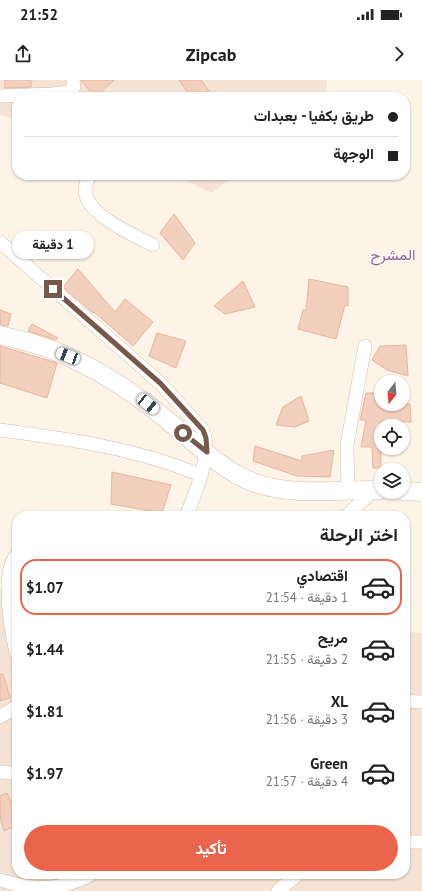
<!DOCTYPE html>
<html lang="ar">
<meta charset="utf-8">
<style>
:root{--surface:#fff;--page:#f2f2f2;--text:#222;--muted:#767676;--line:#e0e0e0;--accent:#e9644a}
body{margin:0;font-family:"PT Sans",Vazirmatn,sans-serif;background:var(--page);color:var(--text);direction:rtl;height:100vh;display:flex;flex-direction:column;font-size:15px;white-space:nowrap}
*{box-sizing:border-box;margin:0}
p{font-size:13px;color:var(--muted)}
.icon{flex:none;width:22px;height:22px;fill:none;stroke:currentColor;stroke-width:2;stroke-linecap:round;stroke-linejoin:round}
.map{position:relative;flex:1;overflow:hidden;direction:ltr}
.sheet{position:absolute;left:12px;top:431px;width:398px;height:368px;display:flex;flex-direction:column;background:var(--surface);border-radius:16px;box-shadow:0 1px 3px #0004;direction:rtl}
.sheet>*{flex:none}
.banner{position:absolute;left:12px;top:12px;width:398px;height:88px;border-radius:16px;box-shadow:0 1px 3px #0004;direction:rtl;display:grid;align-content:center;height:88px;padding:0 12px;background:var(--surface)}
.needle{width:26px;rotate:196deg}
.controls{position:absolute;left:374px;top:295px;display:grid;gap:8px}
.controls a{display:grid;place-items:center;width:36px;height:36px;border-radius:50%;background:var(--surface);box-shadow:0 1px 3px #0004;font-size:20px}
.end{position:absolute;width:18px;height:18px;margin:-9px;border:5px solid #77584a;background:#fff;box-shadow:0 0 0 2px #fff}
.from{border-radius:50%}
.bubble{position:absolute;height:28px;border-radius:14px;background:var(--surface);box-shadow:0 1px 3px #0004;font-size:13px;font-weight:700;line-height:28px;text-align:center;direction:rtl}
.car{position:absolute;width:12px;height:24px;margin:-12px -6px;border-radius:5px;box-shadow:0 0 3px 1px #0007;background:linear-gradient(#fff 24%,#345 0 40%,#fff 0 76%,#345 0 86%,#fff 0)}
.banner b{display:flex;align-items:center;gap:14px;height:38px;font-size:15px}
.banner b+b{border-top:1px solid var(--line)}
.banner i{width:10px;height:10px;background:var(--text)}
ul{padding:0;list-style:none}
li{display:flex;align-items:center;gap:12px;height:56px;margin:0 8px 6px;padding:0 4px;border:2px solid transparent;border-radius:16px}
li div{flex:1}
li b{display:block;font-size:15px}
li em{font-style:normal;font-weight:700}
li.selected{border-color:var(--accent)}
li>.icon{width:36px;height:36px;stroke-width:1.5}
h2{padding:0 12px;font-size:18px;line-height:48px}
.cta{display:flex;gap:8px;margin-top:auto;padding:8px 12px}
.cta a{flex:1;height:46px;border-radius:24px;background:var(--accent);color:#fff;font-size:16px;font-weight:700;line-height:46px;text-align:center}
.status{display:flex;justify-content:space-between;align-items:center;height:28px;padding:0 20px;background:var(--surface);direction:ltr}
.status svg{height:11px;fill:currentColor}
header{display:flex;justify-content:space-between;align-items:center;height:52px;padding:0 12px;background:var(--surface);font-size:18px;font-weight:700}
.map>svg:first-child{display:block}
.residential{fill:#f5e4d5}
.building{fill:#f3d0be;stroke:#e6b59e}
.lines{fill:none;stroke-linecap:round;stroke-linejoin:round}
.street-casing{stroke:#d1bcaf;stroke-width:14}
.secondary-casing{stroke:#d4bcac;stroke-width:19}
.street{stroke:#fff;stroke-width:13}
.secondary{stroke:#fff;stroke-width:18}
.route{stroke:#77584a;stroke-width:5}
.labels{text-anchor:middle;stroke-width:3;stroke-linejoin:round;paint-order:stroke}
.quarter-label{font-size:15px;fill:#86669b;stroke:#fff7ee}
</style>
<div class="status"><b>21:52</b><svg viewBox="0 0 49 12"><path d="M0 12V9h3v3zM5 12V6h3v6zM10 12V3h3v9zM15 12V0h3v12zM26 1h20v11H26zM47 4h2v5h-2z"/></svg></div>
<header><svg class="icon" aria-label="forward" viewBox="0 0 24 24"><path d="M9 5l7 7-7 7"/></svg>Zipcab<svg class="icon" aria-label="share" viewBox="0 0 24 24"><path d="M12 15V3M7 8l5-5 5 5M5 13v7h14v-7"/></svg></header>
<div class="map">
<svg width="422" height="811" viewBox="0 0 422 811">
<rect width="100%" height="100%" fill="#fdf3e7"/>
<path class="residential" d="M0,0H327L326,17H17V39L0,35Z
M173,95H234L212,113Z
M0,509L17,511V794H405V552L422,553V811H0Z"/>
<path class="building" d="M5,0H31V7L5,8Z
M81,0H114L95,17Z
M179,0H201L214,17H191Z
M174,134L195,163L183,180L160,153Z
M78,189L115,232L125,219L153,242L133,266L94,232L93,233L63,207Z
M309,199L348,207V226L345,225L336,259L298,249L303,230H306Z
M243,201L255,227L225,234L214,226Z
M0,230L11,234L8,246L0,245Z
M32,244L58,258L56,260L28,251Z
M157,253L186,261L176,288L149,276Z
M406,265L408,296L387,290L372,280L380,266Z
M0,266L57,283L47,318L0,303Z
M366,313H381V324H410L411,342L381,341V388H373L372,367H361L366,340H360Z
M301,316L309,341L295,347L276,345L283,327Z
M255,366L302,381V376L334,370L330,397L297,396L253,381Z
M112,392L171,405L162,433L111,424Z
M0,594H3L10,618L0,621Z
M7,713L17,738V745L4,751L0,736V716Z"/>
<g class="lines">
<g class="street-casing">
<path id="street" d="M0,16L52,14L69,12L74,7L73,0
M91,95C65,127 132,154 153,165
M0,162L160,303L203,350C212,375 196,412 186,436
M0,350C68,359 136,368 200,395
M348,412L347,365L365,266
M346,436L374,410
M17,475C0,490 11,552 17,576
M405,621L422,622
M0,637L17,626
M0,692L17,693
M405,762H422
M0,800C35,811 59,811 92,794
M278,811L298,794"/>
</g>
<g class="secondary-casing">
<path id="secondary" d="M0,255C15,259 30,262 44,267C81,280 116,301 147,324C179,347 218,390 255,403C297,417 338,409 381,410
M403,411L422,412"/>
</g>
<use href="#street" class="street"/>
<use href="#secondary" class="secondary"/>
</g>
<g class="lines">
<path class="route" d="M53,209L160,303L203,350L206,358L207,372L183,353"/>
</g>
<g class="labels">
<g class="quarter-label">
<text x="393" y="180">المشرح</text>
</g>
</g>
</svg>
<div class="controls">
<a><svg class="needle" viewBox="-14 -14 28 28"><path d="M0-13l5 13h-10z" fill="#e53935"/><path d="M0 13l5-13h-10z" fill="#767676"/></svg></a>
<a><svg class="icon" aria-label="locate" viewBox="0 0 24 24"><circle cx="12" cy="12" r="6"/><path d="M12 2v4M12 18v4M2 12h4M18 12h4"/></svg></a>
<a><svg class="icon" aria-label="layers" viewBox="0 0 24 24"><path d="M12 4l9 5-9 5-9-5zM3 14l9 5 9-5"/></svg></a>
</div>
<i class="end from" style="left:183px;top:353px"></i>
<i class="end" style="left:53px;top:209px"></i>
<div class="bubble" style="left:12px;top:151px;width:82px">1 دقيقة</div>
<i class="car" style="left:68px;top:276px;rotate:291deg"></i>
<i class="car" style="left:148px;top:324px;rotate:129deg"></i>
<div class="banner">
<b><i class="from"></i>طريق بكفيا - بعبدات</b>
<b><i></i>الوجهة</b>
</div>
<section class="sheet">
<h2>اختر الرحلة</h2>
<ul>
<li class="selected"><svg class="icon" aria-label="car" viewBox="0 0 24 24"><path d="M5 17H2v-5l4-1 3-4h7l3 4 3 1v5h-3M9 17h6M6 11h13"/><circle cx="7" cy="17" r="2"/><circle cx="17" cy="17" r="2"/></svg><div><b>اقتصادي</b><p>1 دقيقة · 21:54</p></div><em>$1.07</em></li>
<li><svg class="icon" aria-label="car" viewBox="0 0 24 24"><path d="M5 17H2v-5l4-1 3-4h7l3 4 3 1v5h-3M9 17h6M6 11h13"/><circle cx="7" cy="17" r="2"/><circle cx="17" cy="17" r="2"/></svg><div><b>مريح</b><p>2 دقيقة · 21:55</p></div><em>$1.44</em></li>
<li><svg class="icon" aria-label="car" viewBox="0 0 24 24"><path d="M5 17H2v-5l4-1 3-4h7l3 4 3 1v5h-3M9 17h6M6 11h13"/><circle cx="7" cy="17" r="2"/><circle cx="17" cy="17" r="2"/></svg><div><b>XL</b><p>3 دقيقة · 21:56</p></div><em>$1.81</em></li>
<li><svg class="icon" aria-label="car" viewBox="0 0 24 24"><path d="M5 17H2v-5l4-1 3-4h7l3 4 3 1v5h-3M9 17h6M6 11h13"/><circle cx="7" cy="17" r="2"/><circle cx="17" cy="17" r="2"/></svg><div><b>Green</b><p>4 دقيقة · 21:57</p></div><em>$1.97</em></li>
</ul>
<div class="cta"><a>تأكيد</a></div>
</section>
</div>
